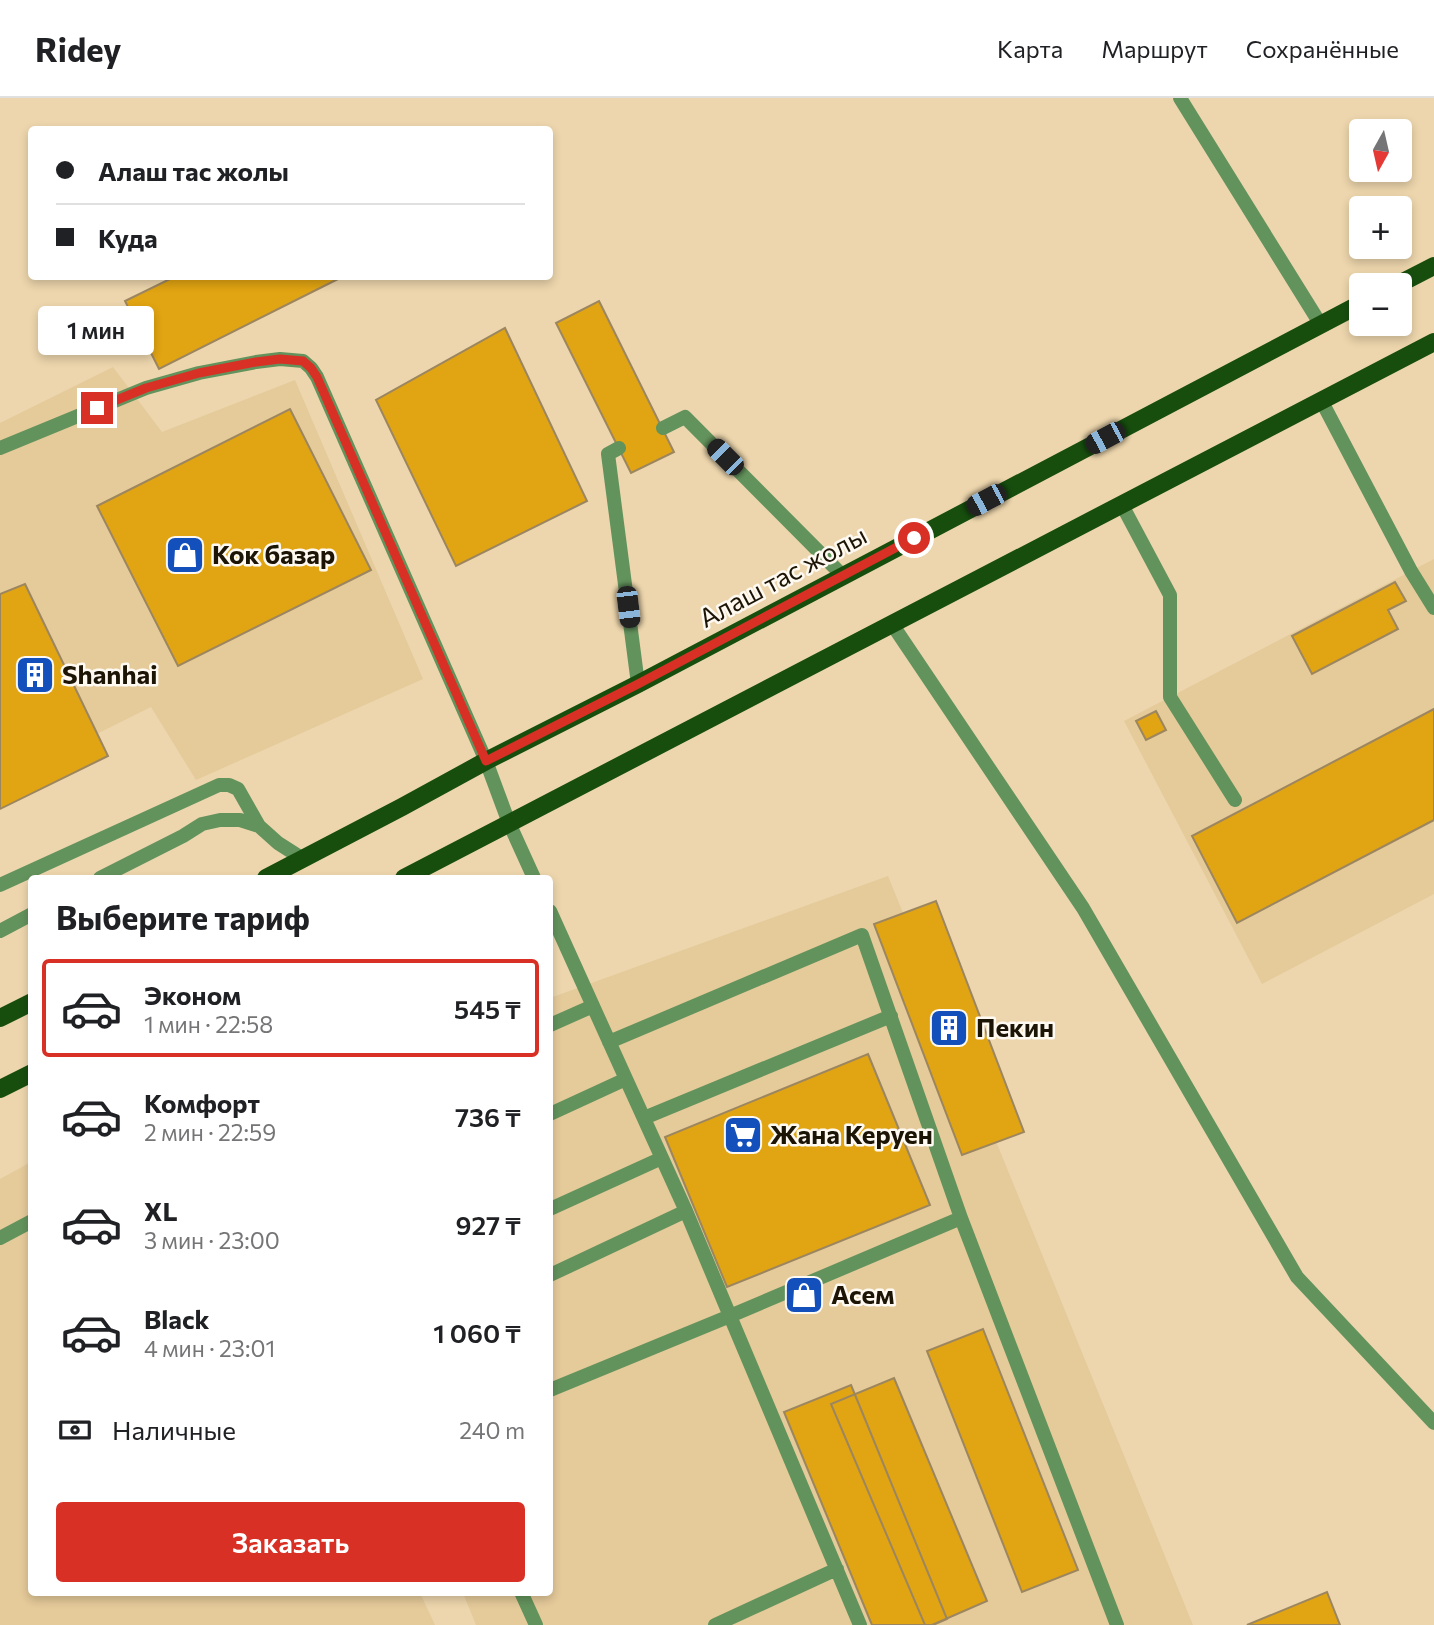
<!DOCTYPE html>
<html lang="ru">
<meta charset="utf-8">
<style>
:root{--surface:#fff;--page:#f2f2f2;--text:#202124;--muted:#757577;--line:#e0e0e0;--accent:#d93025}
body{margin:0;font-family:Commissioner,sans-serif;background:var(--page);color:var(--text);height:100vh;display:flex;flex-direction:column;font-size:26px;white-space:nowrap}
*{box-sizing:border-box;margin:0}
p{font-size:23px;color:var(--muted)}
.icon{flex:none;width:38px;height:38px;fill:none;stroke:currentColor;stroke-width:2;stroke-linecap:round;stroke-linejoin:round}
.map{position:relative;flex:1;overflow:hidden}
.drawer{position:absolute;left:28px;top:777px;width:525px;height:721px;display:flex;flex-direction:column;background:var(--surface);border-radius:7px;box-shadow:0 4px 10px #0003}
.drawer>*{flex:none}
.hud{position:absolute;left:28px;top:28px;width:525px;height:154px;border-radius:7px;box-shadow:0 4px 10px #0003;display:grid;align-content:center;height:154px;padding:0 28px;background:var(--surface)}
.needle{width:46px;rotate:188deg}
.fabs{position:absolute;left:1349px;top:21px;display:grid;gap:14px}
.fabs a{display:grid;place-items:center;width:63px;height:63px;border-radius:7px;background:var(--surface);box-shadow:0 4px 10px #0003;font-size:35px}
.end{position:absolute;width:32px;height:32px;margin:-16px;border:9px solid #d93025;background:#fff;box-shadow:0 0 0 4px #fff}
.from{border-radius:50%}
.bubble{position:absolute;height:49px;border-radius:7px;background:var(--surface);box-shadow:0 4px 10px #0003;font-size:23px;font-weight:600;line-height:49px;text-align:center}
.car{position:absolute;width:21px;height:42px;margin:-21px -10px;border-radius:9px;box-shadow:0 0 5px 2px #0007;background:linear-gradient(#222 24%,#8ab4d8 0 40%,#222 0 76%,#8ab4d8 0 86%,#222 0)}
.hud b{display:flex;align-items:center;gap:24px;height:66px;font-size:26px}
.hud b+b{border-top:2px solid var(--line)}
.hud i{width:18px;height:18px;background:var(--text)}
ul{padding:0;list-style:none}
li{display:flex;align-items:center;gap:21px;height:98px;margin:0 14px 10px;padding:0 14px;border:4px solid transparent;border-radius:7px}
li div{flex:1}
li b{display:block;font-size:26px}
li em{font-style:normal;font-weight:600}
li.current{border-color:var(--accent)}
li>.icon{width:63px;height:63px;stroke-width:1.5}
h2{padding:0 28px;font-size:32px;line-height:84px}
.pay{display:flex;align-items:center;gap:18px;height:77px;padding:0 28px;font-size:26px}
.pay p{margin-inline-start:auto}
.action{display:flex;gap:14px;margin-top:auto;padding:14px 28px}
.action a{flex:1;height:80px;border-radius:7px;background:var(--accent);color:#fff;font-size:28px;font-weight:600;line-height:80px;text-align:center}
header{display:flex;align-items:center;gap:42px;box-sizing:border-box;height:98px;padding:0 35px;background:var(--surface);border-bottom:2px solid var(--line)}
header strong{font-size:33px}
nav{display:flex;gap:38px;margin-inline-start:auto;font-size:24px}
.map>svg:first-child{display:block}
.built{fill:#e5ca9a}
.building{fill:#e1a412;stroke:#9c8660;stroke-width:2}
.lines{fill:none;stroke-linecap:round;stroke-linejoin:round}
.service{stroke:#63935c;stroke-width:14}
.primary{stroke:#174e0e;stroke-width:18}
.route{stroke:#d93025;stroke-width:9}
.labels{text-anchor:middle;stroke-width:5;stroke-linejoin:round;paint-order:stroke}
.poi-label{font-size:26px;font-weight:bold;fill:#1c1405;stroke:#fef9f1;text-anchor:start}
.street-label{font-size:26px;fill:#1c1405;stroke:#fef9f1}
</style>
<header>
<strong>Ridey</strong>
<nav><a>Карта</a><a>Маршрут</a><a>Сохранённые</a></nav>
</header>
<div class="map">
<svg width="1434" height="1527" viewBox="0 0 1434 1527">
<rect width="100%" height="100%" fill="#edd6ad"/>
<path class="built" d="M113,269L162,334L295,282L423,581L196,682L151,609L0,684V325Z
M1434,461V796L1262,886L1124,623Z
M888,778L1193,1527H476L463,1495L550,1494V900Z
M31,1064L32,1494L420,1495L435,1527H0V1081Z"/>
<path class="building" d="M176,178H344L159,271L125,203Z
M599,203L674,354L631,375L556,225Z
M505,230L587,403L456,468L376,302Z
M290,311L371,472L178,568L97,408Z
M1395,484L1406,503L1388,512L1398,531L1312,576L1292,538Z
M25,486L108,658L0,711V496Z
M1434,611V722L1237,825L1192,738Z
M1156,613L1166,632L1146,642L1136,623Z
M936,803L1024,1034L962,1057L874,826Z
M868,956L930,1107L727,1189L665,1039Z
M983,1231L1078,1472L1022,1494L927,1253Z
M894,1280L987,1503L932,1527H925L831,1306Z
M851,1287L947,1521L933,1527H872L784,1314Z
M1327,1494L1340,1527H1247Z"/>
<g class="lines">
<path class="service" d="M1180,0L1321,227
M1321,302L1411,473L1434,510
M663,330L685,319L843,478
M0,350L146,290L199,275L256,264L280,261L303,263L311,270L317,279L486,663L509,725L534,780
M619,350L608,356L638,586
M1122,407L1170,497V599L1235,702
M892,526L1083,810L1297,1179L1434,1325
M100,780L183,738L202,726L220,722H240L259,728L278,745L303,761
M0,787L219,687H229L238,691L259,728
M550,813L626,981L550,1016
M0,833L32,816
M550,927L593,908
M609,944L862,837L961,1120
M644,1020L891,918
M550,1111L662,1060
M0,1140L32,1123
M550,1177L686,1113
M550,1292L730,1218L686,1113L626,981
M521,1494L536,1527
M715,1527L837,1471
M860,1527L730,1218L961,1120L1117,1527"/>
<path class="primary" d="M1397,187L1434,168
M266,780L402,709L486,663L638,586L1362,205
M404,780L1434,244
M0,920L32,904
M0,991L32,975"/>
</g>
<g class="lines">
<path class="route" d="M97,310L146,290L199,275L256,264L280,261L303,263L311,270L317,279L486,663L638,586L914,440"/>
</g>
<defs>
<g id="shop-square" transform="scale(2.0125)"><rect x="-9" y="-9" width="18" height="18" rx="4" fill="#1350bc" stroke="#fef9f1"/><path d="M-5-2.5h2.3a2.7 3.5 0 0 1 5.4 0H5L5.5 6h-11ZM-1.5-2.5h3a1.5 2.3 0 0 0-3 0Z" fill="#fff"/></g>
<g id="building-square" transform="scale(2.0125)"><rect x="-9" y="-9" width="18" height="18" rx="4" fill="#1350bc" stroke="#fef9f1"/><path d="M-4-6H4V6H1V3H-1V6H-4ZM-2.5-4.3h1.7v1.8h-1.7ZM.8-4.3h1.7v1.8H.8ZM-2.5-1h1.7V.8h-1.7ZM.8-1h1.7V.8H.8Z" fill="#fff"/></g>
<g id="supermarket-square" transform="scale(2.0125)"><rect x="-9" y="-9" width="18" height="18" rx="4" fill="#1350bc" stroke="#fef9f1"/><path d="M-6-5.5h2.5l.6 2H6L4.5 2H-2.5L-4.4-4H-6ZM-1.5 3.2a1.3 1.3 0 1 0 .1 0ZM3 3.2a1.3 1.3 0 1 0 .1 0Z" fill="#fff"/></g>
</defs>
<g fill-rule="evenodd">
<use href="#shop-square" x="185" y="457"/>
<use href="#building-square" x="35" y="577"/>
<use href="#building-square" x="949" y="930"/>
<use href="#supermarket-square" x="743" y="1037"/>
<use href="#shop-square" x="804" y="1197"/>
</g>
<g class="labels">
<g class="poi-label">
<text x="212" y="466">Кок базар</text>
<text x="62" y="586">Shanhai</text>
<text x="976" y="939">Пекин</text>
<text x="770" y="1046">Жана Керуен</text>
<text x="831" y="1206">Асем</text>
</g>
<g class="street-label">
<text transform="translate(783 479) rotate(-28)" y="9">Алаш тас жолы</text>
</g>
</g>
</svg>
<div class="fabs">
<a><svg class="needle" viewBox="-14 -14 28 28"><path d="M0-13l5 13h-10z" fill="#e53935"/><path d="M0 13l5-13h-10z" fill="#757577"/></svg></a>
<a>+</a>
<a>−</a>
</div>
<i class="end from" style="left:914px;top:440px"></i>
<i class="end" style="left:97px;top:310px"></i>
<div class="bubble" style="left:38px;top:208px;width:116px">1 мин</div>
<i class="car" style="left:1105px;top:340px;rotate:242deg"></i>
<i class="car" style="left:725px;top:359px;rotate:315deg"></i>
<i class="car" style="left:986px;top:402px;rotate:242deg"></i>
<i class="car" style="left:628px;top:509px;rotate:173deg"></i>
<div class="hud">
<b><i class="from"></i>Алаш тас жолы</b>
<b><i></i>Куда</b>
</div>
<section class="drawer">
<h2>Выберите тариф</h2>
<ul>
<li class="current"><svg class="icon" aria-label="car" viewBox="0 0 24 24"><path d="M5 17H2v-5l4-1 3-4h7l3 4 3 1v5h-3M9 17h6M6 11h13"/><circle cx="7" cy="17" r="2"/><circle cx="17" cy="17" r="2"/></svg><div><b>Эконом</b><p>1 мин · 22:58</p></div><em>545 ₸</em></li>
<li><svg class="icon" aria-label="car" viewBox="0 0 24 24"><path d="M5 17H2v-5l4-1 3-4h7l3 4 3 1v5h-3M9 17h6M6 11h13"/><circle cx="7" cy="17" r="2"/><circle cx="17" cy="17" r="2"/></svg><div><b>Комфорт</b><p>2 мин · 22:59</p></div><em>736 ₸</em></li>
<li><svg class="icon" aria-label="car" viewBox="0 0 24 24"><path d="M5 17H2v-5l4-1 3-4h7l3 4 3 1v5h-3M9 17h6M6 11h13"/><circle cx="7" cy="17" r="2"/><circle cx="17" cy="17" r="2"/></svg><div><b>XL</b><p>3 мин · 23:00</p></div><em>927 ₸</em></li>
<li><svg class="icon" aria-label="car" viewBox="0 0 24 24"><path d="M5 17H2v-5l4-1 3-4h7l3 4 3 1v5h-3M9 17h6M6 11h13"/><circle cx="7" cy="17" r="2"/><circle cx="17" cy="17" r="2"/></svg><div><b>Black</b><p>4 мин · 23:01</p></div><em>1 060 ₸</em></li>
</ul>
<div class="pay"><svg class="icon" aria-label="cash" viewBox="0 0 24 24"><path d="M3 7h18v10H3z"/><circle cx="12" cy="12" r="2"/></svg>Наличные<p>240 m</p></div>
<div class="action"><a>Заказать</a></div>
</section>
</div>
